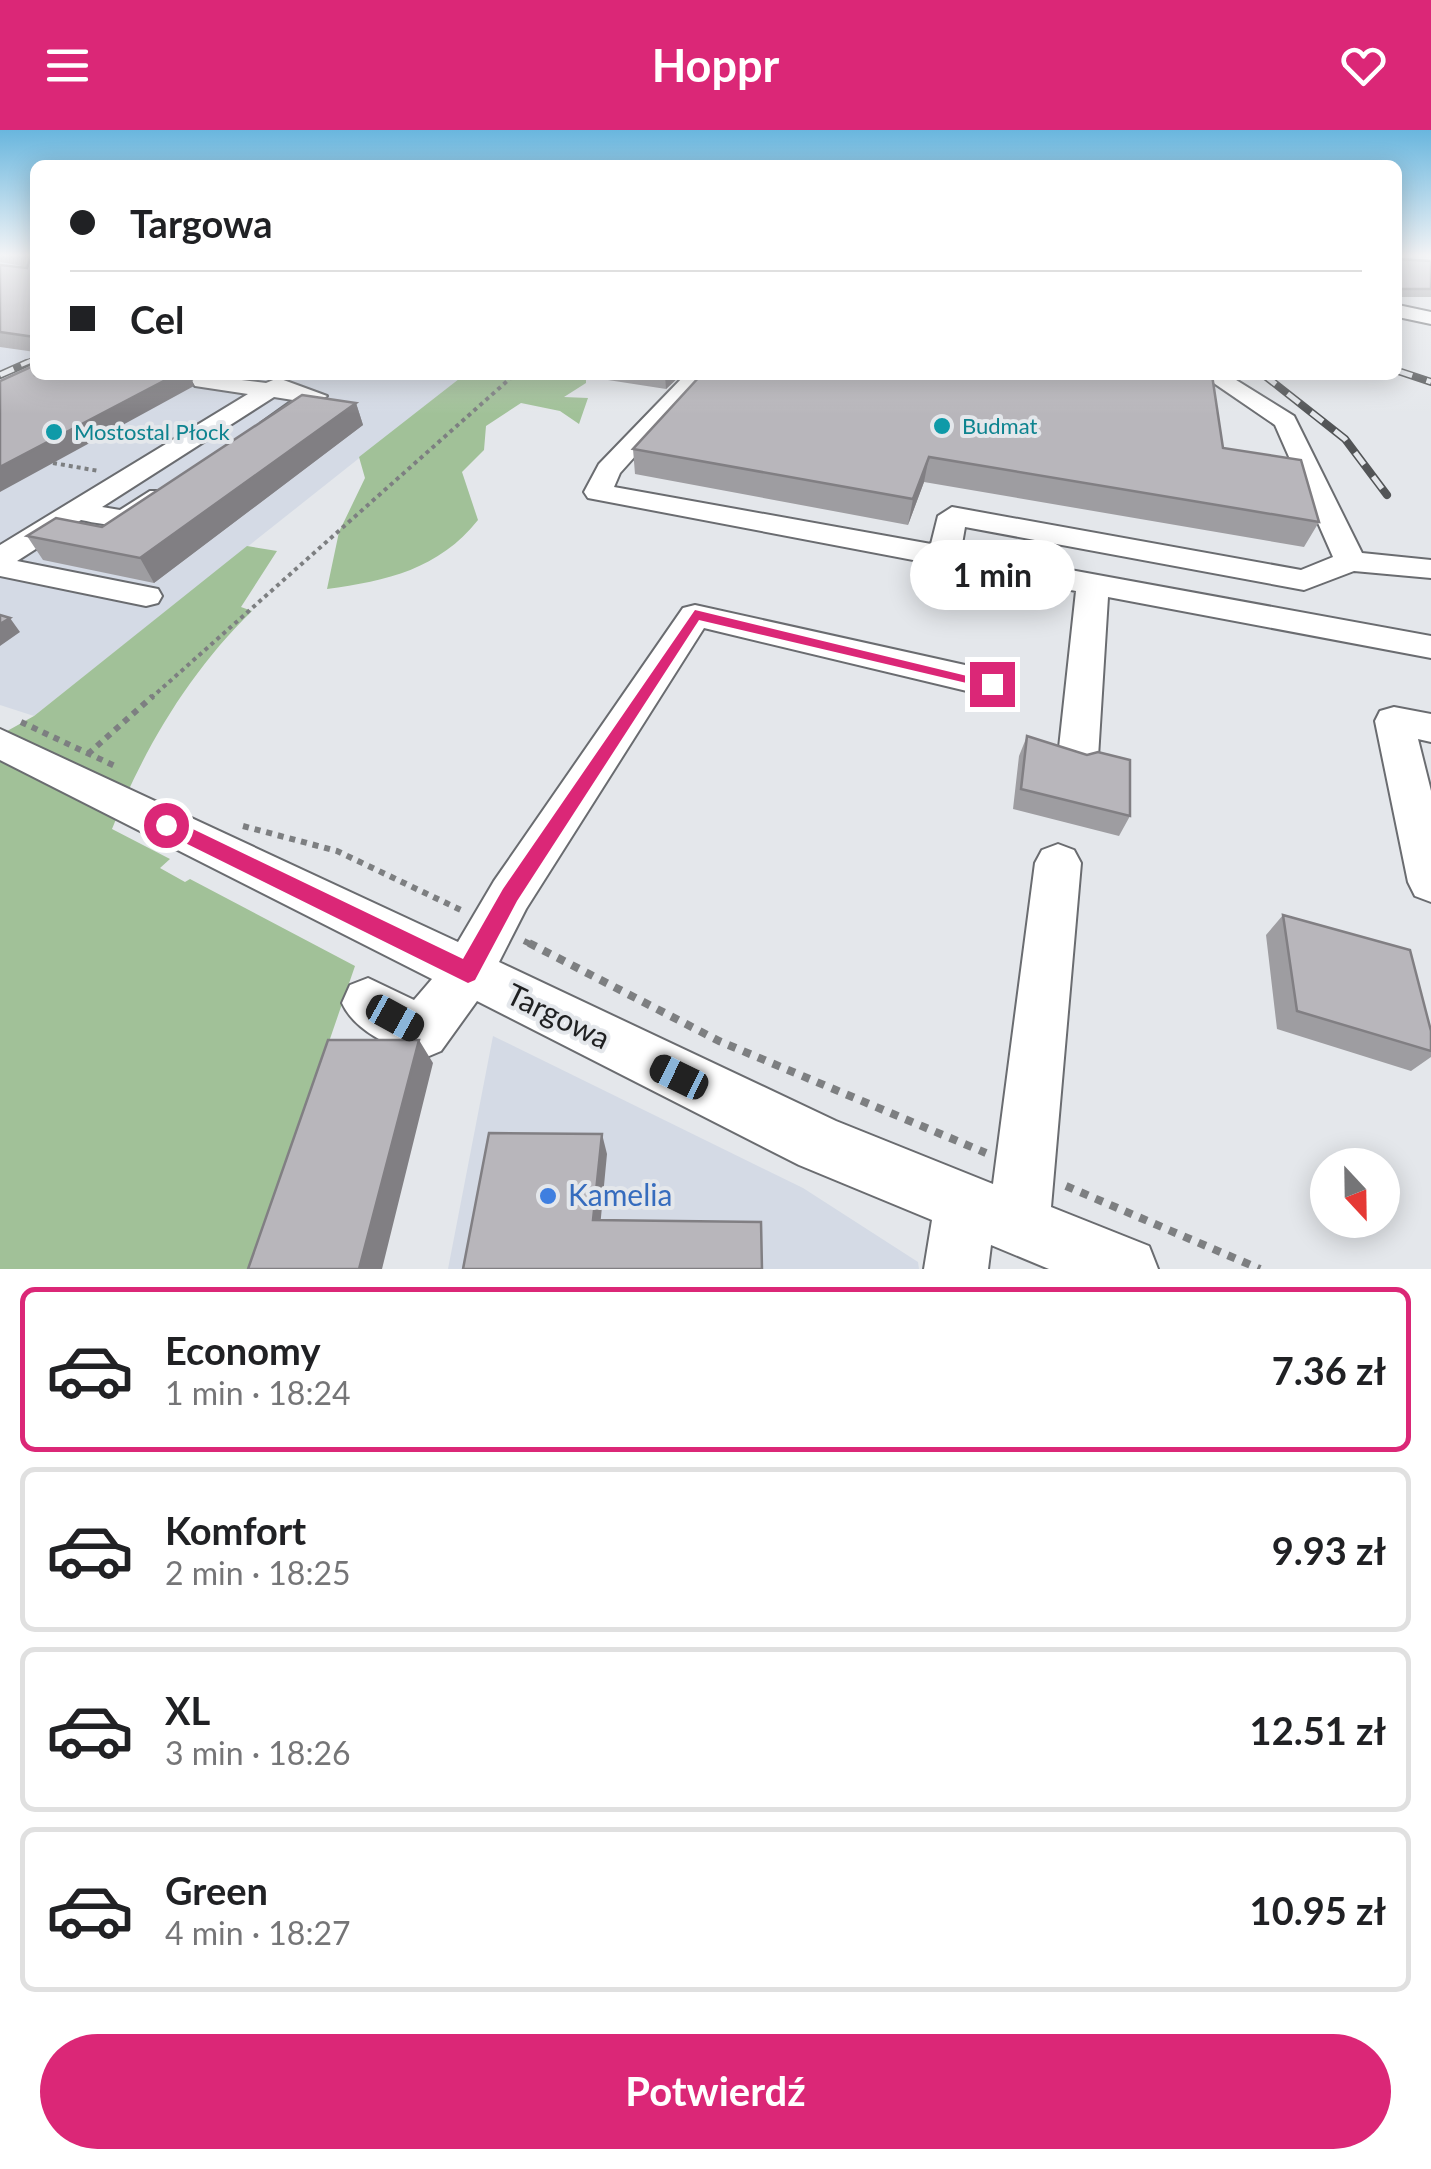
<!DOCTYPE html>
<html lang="pl">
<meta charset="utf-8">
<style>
:root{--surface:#fff;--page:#f2f2f2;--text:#202124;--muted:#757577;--line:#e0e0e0;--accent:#db2777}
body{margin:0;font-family:Lato,sans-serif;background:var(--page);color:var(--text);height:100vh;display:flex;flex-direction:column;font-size:38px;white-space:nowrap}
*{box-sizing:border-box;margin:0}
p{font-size:32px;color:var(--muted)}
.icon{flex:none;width:55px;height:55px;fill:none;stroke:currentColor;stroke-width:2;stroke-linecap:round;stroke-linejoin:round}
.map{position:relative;height:1139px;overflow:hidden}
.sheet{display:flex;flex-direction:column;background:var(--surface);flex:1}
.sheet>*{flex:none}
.banner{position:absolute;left:30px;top:30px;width:1372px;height:220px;border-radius:15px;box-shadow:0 5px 25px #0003;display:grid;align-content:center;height:220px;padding:0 40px;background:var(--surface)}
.needle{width:65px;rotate:158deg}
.buttons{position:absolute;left:1310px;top:1018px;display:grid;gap:20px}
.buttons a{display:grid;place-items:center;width:90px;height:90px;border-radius:50%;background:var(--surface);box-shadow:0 5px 25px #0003;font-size:50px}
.end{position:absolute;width:45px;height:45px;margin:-22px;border:12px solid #db2777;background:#fff;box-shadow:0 0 0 5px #fff}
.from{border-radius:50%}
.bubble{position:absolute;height:70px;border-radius:35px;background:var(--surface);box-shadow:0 5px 25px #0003;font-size:32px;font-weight:700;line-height:70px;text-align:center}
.car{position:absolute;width:30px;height:60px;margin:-30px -15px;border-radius:12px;box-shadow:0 0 8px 2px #0007;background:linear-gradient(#222 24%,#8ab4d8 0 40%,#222 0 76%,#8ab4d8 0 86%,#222 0)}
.banner b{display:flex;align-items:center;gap:35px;height:95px;font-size:38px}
.banner b+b{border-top:2px solid var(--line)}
.banner i{width:25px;height:25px;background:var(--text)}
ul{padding:18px 0 0;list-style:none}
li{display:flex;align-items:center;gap:30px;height:165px;margin:0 20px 15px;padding:0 20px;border:5px solid var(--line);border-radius:15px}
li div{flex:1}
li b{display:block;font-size:38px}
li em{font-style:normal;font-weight:700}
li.selected{border-color:var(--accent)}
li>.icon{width:90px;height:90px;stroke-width:1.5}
.button{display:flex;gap:20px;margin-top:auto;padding:20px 40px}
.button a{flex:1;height:115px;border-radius:60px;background:var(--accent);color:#fff;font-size:40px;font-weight:700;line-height:115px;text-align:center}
header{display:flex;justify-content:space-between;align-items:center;height:130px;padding:0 40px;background:var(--accent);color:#fff;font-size:45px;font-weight:700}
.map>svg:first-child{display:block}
.built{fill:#d4dae5}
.green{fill:#a1c198}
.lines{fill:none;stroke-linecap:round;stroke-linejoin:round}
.minor-casing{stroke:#6a6c70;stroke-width:4}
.path-far2{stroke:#7d7f81;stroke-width:4;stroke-dasharray:4 4;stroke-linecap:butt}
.path-far1{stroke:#7d7f81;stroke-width:6;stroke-dasharray:6 6;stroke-linecap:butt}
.path{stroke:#7d7f81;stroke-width:8;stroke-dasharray:8 8;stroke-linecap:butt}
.minor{fill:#fff;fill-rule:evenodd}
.rail-far1-casing{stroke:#535557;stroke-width:6}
.rail-casing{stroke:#535557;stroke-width:8}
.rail-far1{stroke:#e4e7eb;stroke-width:4;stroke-dasharray:11;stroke-linecap:butt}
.rail{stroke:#e4e7eb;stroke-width:5;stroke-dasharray:15;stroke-linecap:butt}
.wall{fill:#9e9da1}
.shaded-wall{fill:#817f83}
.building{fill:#b8b6bb;stroke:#817f83;stroke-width:2.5}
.route{fill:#db2777}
.culture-dot{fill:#0f9aa8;stroke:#e4e7eb;stroke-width:4}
.shop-dot{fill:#3f7fe0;stroke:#e4e7eb;stroke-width:4}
.labels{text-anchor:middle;stroke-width:8;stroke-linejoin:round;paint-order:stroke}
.far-culture-label{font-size:22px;fill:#0d838f;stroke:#e4e7eb;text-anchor:start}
.near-street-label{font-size:30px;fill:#1f2021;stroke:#e4e7eb}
.near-shop-label{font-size:30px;fill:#366cbe;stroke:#e4e7eb;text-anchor:start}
</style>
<header><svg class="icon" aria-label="menu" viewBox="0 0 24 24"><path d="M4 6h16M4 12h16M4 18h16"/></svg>Hoppr<svg class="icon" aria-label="heart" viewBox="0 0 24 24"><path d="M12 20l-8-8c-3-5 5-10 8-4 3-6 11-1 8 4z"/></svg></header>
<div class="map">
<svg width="1431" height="1139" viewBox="0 0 1431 1139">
<rect width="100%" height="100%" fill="#e4e7eb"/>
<path class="built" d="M0,124H35V245H464L34,586L0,575Z
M493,906L803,1058L918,1132L919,1139H448Z"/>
<path class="green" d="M464,245H586V253L564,267L588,268L579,294L560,281L521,273L486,296L484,320L462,342L478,390C439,439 387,451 327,459L339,402L365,348L359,327Z
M247,416L277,421L241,477L252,481C190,541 143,620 112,699L170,729L160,738L185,752L190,749L355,836L251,1139H0V605L34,586Z"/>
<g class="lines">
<g class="minor-casing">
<path id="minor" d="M1398,124L1431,125V135L1398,134Z
M1398,175L1431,182V194L1398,187Z
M200,245L266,253L278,248L327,266L273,300L261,293L293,270L274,267L102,377L120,380L150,361H170L174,367C146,402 120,398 81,390L17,431L158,459L162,466L158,473L146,476L0,446V415L248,264L195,256L192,251Z
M685,245H708L620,343L614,357L931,414L938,386L952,377L1301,440L1333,427L1275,295L1202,245H1228L1294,286L1362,423L1431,430V448L1354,441L1304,460L965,397L961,420L1431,506V528L1108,467L1098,627L1092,638L1078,642L1064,638L1058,627L1076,461L588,368L584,362L599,334Z
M695,475L992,541L1005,545L1010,554L1005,563L992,567L704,498L526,779L499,832L836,991L993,1054L1035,733L1042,720L1058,714L1074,720L1081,733L1051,1077L1149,1116L1158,1139H1049L991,1115L988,1139H924L932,1090L799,1035L477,871L441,921L422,929C393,917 355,902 342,873L350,855L368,848L414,870L432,849L0,630V599L458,812L494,751L683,478Z
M1394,577L1431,584V612L1418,609L1431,661V772L1415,766L1408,752L1375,591L1380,581Z"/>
</g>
<path class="path-far2" d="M53,333L99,341
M151,568L514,245"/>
<path class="path-far1" d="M21,592L115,636
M88,624L153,566
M243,696L337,721L465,782
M524,811L534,816"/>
<path class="path" d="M529,813L719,911L986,1023
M1066,1056L1260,1139"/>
<use href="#minor" class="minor"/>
<g class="rail-far1-casing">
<path id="rail-far1" d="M21,235L35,229"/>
</g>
<g class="rail-casing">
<path id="rail" d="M1398,241L1431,252
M0,245L27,233
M1264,245L1345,309L1387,365"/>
</g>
<use href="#rail-far1" class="rail-far1"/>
<use href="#rail" class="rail"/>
</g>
<path class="wall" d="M0,124H35V222L0,217V135L27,137L0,132V134Z
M1398,124L1399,129L1431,131V167H1398Z
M595,245H681L666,259L595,248Z
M696,245H1212L1223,318L1319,392L1304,417L924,352L908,395L635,344L633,319L696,251Z
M356,273L363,295L154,453L43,430L27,406L102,397Z
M1027,606L1087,625L1130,686L1119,706L1013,679L1019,626Z
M1283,785L1431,901V927L1411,941L1277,899L1266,805Z"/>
<path class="shaded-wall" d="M175,245H205L191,247L194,256L0,362V337Z
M665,245H681L666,259Z
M356,273L363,295L154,453L140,428Z
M929,327L924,352L908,395L913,369Z
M10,488L20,502L0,516V494Z
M419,910L433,933L382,1139H359Z
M602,1004L607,1024L599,1108L593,1090Z"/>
<path class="building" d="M28,124H35V207L0,202V135L27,138L31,125Z
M1398,124H1400L1399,129L1431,131V159H1398Z
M35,235V245H175L0,337V251Z
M701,245H1212L1223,318L1301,330L1319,392L929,327L913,369L633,319Z
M302,265L356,273L140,428L27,406L56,388L102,397Z
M0,485L10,488L0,494Z
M1027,606L1087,625L1098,622L1130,630V686L1021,659Z
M1283,785L1410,820L1431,901V921L1297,881Z
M328,910H419L359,1139H248Z
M489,1003L602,1004L593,1090L761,1092L762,1139H463Z"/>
<linearGradient id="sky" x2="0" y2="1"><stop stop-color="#69b6de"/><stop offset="0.44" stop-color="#f3f4f6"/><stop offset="1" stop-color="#f3f4f6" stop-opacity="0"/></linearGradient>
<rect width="1431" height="284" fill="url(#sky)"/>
<path class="route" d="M695,480L1000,554L992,559L699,490L517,771L475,850L468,853L159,700L156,695L166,687L172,689L463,829L503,759Z"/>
<g class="culture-dot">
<circle cx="942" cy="296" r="10"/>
<circle cx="54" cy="302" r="10"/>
</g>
<circle class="shop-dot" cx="548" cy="1066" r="10"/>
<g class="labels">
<g class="far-culture-label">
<text x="962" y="304">Budmat</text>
<text x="74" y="310">Mostostal Płock</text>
</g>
<g class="near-street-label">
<text transform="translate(558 887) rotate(26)" y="10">Targowa</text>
</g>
<g class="near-shop-label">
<text x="568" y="1076">Kamelia</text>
</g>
</g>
</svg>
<div class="buttons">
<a><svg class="needle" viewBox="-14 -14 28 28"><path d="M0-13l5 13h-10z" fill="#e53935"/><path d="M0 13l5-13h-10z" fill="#757577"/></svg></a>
</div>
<i class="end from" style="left:166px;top:695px"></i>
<i class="end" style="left:992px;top:554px"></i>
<div class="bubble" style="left:910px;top:410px;width:165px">1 min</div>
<i class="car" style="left:395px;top:888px;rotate:119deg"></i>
<i class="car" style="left:679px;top:947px;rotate:296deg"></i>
<div class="banner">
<b><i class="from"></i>Targowa</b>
<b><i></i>Cel</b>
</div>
</div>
<section class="sheet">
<ul>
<li class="selected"><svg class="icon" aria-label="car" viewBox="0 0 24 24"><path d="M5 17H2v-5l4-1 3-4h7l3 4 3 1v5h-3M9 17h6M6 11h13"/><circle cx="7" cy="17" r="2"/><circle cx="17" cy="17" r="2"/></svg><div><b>Economy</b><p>1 min · 18:24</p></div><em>7.36 zł</em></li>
<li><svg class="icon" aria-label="car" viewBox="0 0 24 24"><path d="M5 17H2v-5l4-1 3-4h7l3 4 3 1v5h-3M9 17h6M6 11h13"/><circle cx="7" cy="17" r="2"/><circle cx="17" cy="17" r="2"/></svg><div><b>Komfort</b><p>2 min · 18:25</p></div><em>9.93 zł</em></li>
<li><svg class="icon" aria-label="car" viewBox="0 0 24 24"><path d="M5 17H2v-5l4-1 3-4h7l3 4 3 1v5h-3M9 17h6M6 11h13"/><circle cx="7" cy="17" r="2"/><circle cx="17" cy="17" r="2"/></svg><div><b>XL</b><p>3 min · 18:26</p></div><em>12.51 zł</em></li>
<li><svg class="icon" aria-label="car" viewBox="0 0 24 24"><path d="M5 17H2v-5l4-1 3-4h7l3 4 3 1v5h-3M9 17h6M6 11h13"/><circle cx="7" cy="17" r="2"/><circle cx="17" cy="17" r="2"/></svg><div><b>Green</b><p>4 min · 18:27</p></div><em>10.95 zł</em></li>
</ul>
<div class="button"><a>Potwierdź</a></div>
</section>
